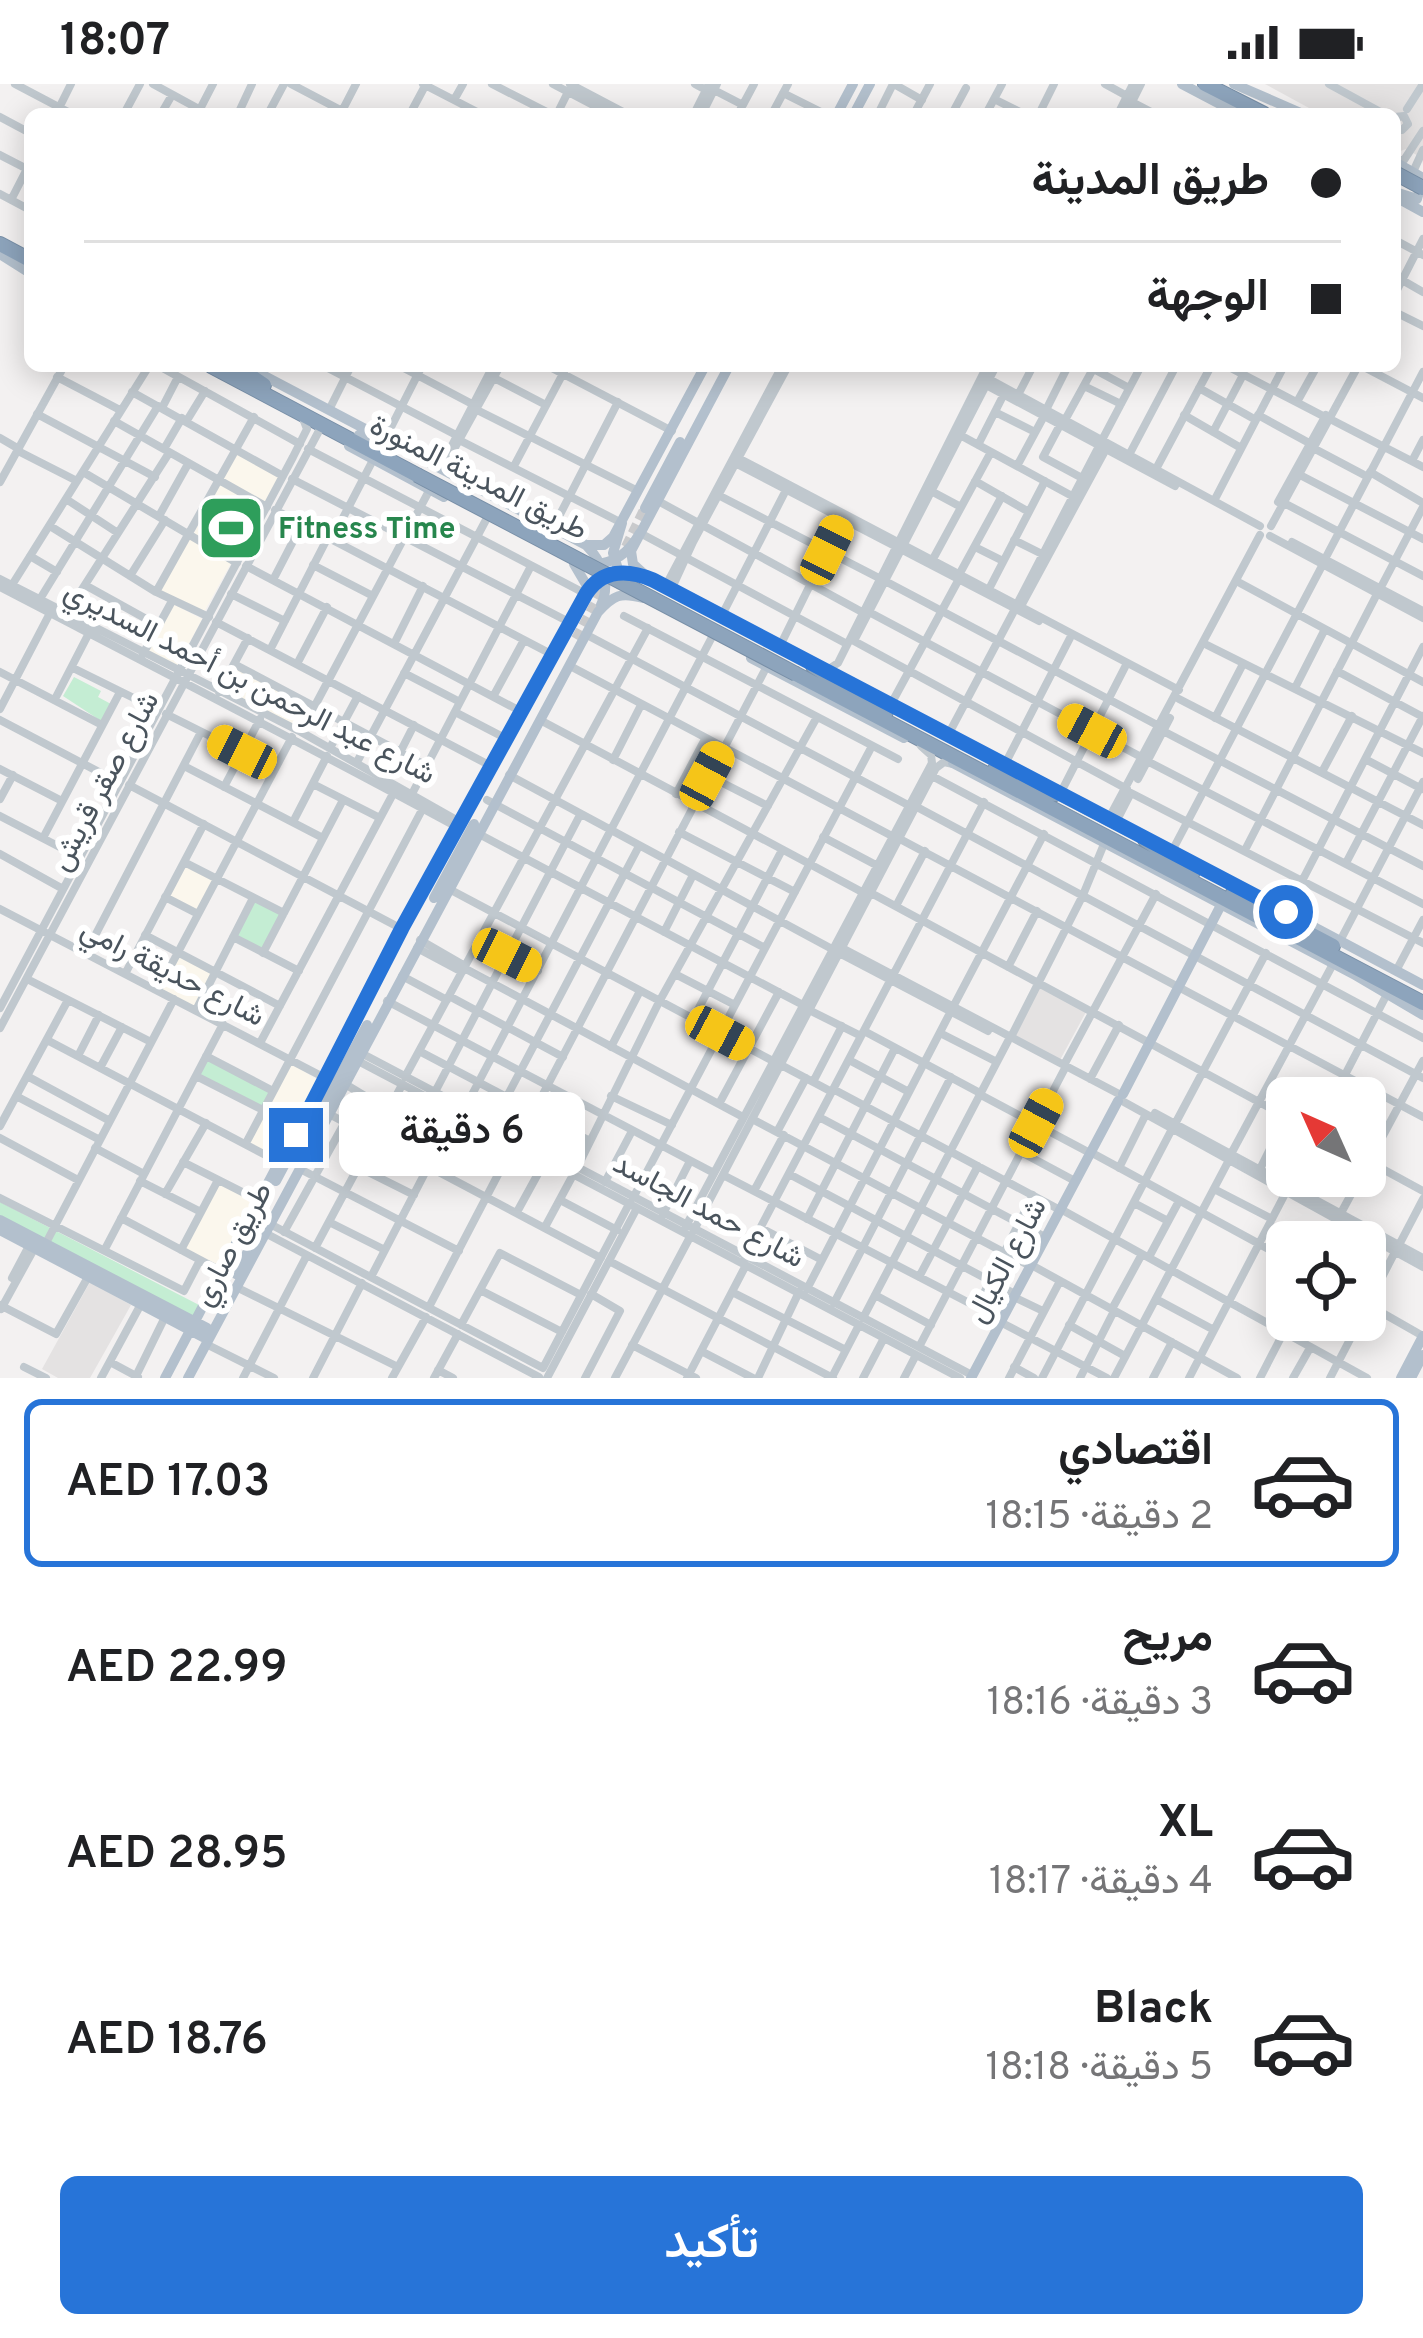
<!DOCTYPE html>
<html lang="ar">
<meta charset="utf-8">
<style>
:root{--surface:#fff;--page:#f6f6f6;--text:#202124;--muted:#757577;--line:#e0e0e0;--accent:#2774d8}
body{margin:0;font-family:Overpass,Vazirmatn,sans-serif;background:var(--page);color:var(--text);direction:rtl;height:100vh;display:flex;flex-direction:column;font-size:45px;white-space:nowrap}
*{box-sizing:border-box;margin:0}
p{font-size:39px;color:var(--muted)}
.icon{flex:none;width:66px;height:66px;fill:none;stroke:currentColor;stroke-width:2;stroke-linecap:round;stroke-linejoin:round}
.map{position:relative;height:1294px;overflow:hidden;direction:ltr}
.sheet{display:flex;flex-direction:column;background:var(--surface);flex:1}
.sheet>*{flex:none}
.hud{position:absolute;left:24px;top:24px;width:1377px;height:264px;border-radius:18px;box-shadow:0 6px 30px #0003;direction:rtl;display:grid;align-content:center;height:264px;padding:0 60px;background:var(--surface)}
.needle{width:78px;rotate:315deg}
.fabs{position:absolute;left:1266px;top:993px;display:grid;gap:24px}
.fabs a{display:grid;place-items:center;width:120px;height:120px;border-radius:18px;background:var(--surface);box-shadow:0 6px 30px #0003;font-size:60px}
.end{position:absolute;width:54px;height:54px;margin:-27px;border:15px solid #2774d8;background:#fff;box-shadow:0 0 0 6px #fff}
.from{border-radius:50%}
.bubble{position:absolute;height:84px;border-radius:18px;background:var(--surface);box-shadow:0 6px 30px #0003;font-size:39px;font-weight:600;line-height:84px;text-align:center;direction:rtl}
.car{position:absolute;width:36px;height:72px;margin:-36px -18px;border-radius:15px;box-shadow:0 0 9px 3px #0007;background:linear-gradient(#f5c518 24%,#345 0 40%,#f5c518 0 76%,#345 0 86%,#f5c518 0)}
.hud b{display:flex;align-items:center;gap:42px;height:114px;font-size:45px}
.hud b+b{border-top:3px solid var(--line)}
.hud i{width:30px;height:30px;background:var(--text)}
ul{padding:21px 0 0;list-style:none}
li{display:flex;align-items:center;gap:36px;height:168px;margin:0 24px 18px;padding:0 36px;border:6px solid transparent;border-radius:18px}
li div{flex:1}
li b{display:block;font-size:45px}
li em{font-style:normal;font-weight:600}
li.selected{border-color:var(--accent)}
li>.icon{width:108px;height:108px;stroke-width:1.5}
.button{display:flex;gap:24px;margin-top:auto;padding:24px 60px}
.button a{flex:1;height:138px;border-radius:18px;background:var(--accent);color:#fff;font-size:48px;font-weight:600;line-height:138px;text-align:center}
.status{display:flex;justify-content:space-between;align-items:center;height:84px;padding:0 60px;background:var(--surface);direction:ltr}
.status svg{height:33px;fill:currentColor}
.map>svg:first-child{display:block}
.commercial{fill:#fbf7ed}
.education{fill:#e4e2e2}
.green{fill:#c4edd3}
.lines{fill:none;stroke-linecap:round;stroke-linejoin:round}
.major-tunnel{stroke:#c9cacc;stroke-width:10;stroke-dasharray:10 5;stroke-linecap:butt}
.highway-casing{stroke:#788fa7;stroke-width:16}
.minor{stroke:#c0c8ce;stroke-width:8}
.major{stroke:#b3c0cd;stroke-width:10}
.highway{stroke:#8da4bc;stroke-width:14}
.highway-bridge-casing{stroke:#788fa7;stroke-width:16;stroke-linecap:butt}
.highway-bridge{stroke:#8da4bc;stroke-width:14}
.route{stroke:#2774d8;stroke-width:15}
.labels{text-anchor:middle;stroke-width:12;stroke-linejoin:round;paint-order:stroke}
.street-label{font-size:30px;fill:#4a545d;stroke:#fff}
.leisure-label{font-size:30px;font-weight:bold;fill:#27864d;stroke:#fff;text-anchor:start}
</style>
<div class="status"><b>18:07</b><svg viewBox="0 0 49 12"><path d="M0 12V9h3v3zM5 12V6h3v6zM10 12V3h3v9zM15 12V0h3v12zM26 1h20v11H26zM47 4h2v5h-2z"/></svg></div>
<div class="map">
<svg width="1423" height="1294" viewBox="0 0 1423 1294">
<rect width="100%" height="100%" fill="#f3f1f1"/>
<path class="commercial" d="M235,369L279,393L265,420L221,395Z
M220,400L263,423L236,476L193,451Z
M189,454L231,479L203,530L159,507Z
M173,520L202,535L176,584L146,568Z
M235,581L313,622L301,646L220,607Z
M184,781L213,796L196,828L168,813Z
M179,869L213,888L195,925L160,905Z
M290,978L317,996L278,1073L248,1059Z
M218,1097L258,1118L222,1186L183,1166Z"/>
<path class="education" d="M1265,0H1423V81L1422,74L1406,65L1395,69V30H1320Z
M1039,901L1086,928L1060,976L1013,951Z
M90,1198L131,1221L90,1294H58L42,1285Z"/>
<path class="green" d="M74,593L101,607L98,613L111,620L101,637L63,612Z
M254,817L281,831L262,867L235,853Z
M206,975L270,1008L262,1024L198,990Z
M0,1118L201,1222L190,1234L0,1134Z"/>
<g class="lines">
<path class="major-tunnel" d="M626,463L645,424
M576,555L603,505"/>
<g class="highway-casing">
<path id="highway" d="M1205,0L1264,30
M0,160L30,176
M211,282L417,391
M236,282L264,301
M813,582L886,628
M796,590L1423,919
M995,685L1055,710
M1145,756L1193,788
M1233,809L1273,826
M1263,825L1333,862"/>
</g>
<path class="minor" d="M15,0L72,30
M153,0L208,30
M291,0L348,30
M423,0L481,30
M492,0L551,30
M553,0L610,30
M570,0L627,30
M695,0L706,6
M894,0L922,16
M1105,0L1127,12
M1329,0L1384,30
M714,6L743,21
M783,9L825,30
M994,15L1024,30
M454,16L463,0
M1132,18L1155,30
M1407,25L1423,0
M198,29L213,0
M341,29L356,0
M56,30L71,0
M124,30L140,0
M161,30L172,11
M238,30L252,0
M268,30L284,0
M410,30L426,0
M557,30L568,8
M694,30L709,0
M702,30L717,0
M738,30L754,0
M772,30L788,0
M878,30L893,0
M914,30L930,0
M952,30L966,4
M986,30L1002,0
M1039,30L1054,0
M1118,30L1133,0
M1126,30L1141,0
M0,33L30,49
M1395,33L1404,32L1408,40L1402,46L1395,45
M0,71L29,86
M1395,76H1404L1423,47
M1413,88L1423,66
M0,110L30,126
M11,116L30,79
M1395,156L1423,171
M1402,196L1423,208
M1395,210L1423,155
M1395,228L1423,242
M159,282L300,360
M324,282L458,352
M400,282L474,321
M548,282L672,347
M1088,282L1129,304
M1227,282L1325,333
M1362,282L1423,314
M57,293L120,326
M494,294L546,321
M989,295L1260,442
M986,301L1175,402
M1084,302L1121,320
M1199,304L1256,336
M132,308L283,392
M1018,311L1033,282
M1297,318L1317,282
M162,324L178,293
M329,326L351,282
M477,326L638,407
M1046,326L1068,282
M995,328L1035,348
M37,330L155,393
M1184,331L1241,364
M1258,331L1311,360
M1330,335L1423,383
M1065,336L1093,285
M114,337L267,423
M186,338L205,307
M1060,341L1043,373L1082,394
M1213,348L1243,291
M960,351L1072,412
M0,354L19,365
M385,355L422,282
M1102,356L1141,282
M461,357L620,438
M978,361L1004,310
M164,365L182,334
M308,365L586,510
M1315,365L1368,393
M18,367L77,397
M447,371L493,282
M1129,371L1176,282
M740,375L1179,606
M1412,377L1423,356
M737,380L1039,537
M514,382L567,282
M1017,382L1044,332
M443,385L500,282
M1156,385L1211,282
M83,388L237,479
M1370,388L1423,419
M1300,391L1423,455
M292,395L571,539
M975,397L1029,428
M0,398L64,282
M931,407L961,423
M720,412L879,494
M66,415L118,449
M658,417L862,528
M1214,417L1284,282
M1278,418L1326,331
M1284,419L1423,492
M275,426L553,571
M159,432L188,380
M50,442L156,508L209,533
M1271,442L1358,282
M553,444L618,318
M640,449L847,560
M1270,452L1423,534
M332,455L373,376
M1014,456L1042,470
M1292,458L1423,527
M975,463L1003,477
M30,472L57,488
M933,475L991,368
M1325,475L1423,288
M313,481L373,512
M246,482L522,628
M960,489L1002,412
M130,492L165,436
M0,495L301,648L460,738
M273,496L302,440
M885,497L1159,642
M1240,499L1423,598
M12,501L149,282
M85,501L159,542
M0,503C152,582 304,660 455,742L461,740
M665,503L782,282
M989,505L1045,397
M1380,505L1423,423
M671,506L693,458L788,282
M156,508L254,333
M231,510L285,537
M40,515L158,322
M1021,522L1106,365
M1015,524L1099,362
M869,528L1143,674
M67,529L169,369
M624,532L898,675
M721,533L786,406
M216,538L491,682
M587,551L908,721
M856,553L996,282
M854,557L1127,705
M395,558L423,502
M1207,561L1423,669
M779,564L842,436
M270,566L328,453
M143,570L172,517
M234,580L427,682
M297,580L327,523
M570,582L892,752
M73,584L156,625
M827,586L838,579L987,282
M1337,587L1423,633
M0,588L102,641
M404,589L460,618
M1296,602L1325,545
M219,608L248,554
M494,611L524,556
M55,615L89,549
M1179,615L1423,741
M890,622L959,495
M0,625L50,529
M455,628L507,655
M166,630L242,668
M1215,634L1243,580
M0,636L118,698
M540,636L862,808
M1163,647L1423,782
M301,648L430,405
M947,653L1015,525
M330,664L358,612
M1365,675L1422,705
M613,676L641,621
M1147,677L1423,820
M357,678L487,434
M184,682L323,754
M1004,682L1070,554
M0,685L62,717
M1322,688L1352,632
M509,691L832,865
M707,691L768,722
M932,692L1423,954
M387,694L414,641
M1138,695L1170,634
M313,700L380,734
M129,701L402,845
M224,703L260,635
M413,708L531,482
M1131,709L1423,859
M676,710L705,655
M1059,712L1125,583
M0,715L13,691
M487,716L765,864
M915,722L1423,994
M0,732L79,773
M1108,736L1260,451
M293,738L327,672
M1115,740L1131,709
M679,748L795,808
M477,749L803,921
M823,753L876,781
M43,754L120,608
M898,754L1423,1033
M1245,766L1377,510
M1171,769L1323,480
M0,770L63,805
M184,778L284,829
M1346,779L1423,632
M449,805L773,977
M871,809L1287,1033
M165,813L198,830
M896,822L925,767
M0,825L329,996
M1286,828L1423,563
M664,848L693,791
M145,851L280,922
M233,853L299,887
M420,856L465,882
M479,856L538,887
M1340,857L1423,698
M417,864L462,888
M842,864L1119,1010
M86,869L201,648
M263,869L343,716
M839,869L988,947
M1008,883L1037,827
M464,884L743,1033
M1396,887L1423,836
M125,890L204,740
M675,890L735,921
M402,892L447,916
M27,895L151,958
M158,906L292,653
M449,912L563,973
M387,917L714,1089
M953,923L1044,750
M0,924L293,373L307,345L304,337
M196,926L253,814
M809,926L861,952
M693,935L782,766
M0,944L320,345
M864,947L980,1009
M940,949L997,978
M1011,953L1083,811L1104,760
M47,956L277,1077
M260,959L394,708
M611,963L640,907
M419,967L590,1057
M361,969L972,1291
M78,972L99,931
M206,972L273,1007
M849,976L909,1008
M358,977L960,1294
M781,981L832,1008
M1064,981L1156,810
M100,984L122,943
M27,992L110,1037
M196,992L263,1026
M405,993L648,544
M1090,995L1119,941
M813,998L842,942
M345,1000L388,1026
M833,1005L1060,1126
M435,1008L580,731
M979,1010L1090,1069
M16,1012L100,1056
M611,1012L672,1041
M1333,1014L1386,912
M1124,1018L1423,1183
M719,1020L779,908
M465,1024L712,553
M1155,1029L1423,1174
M329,1030L601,1174
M819,1033L1045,1153
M752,1035L1030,1182
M493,1039L639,762
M1365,1039L1380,1010
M1175,1040L1266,869
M0,1042L68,916
M777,1048L806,994
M0,1054L78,1096
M520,1054L767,582
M246,1059L423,724
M95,1064L144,1090
M398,1066L426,1014
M1021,1068L1075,1097
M1094,1070L1287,1175
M1231,1070L1333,880
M1366,1076L1423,1107
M183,1078L258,1116
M358,1083L414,1111
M577,1084L659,918L817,633
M1119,1084L1146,1030
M300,1085L459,1167
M1260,1085L1286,1033
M1365,1085L1423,977
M789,1090L1015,1210
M723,1091L1002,1236
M1333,1092L1355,1104
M140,1097L201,1128
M605,1098L632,1047
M1214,1105L1272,1135
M754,1107L784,1051
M165,1110L206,1039
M0,1114L184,1207L200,1176
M633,1114L872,662
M560,1116L617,1146
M1134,1119L1168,1137
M1064,1127L1367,1294
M517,1128L545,1077
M1341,1129L1361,1092
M663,1130L690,1077
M121,1134L221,1187
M807,1135L895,964
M329,1138L385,1166
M270,1140L543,1284
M686,1142L932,679L931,671L921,662
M545,1143L573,1091
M761,1144L822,1176
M694,1146L936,684L944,678L953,680
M284,1148L345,1038
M265,1149L539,1293
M1331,1158L1342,1139
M46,1159L174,915
M1399,1161L1423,1115
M315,1164L402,1001
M105,1165L223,940
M181,1166L218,1096
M745,1173L984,718
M1149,1173L1179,1117
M609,1177L833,1294
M1035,1183L1237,1294
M371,1193L456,1029
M919,1193L978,1082
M12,1194L29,1162
M236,1203L398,1283
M807,1205L951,927
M480,1206L562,1248
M732,1208L846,1266
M875,1211L931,1241
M1018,1215L1043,1227
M1156,1215L1214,1246
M834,1219L951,993
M1365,1219L1423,1252
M0,1221L56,1250L88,1193
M429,1223L514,1060
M977,1223L1033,1111
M1,1225L34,1165
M1112,1225L1142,1170
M1365,1226L1395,1168
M863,1234L1008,957
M1004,1240L1107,1294
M461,1241L500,1169L581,1211
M1069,1241L1125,1272
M206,1260L274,1294
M632,1261L696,1294
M919,1263L1064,986
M701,1267L753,1294
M110,1278L138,1293
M24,1283L46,1294
M1014,1283L1034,1294
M543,1284L629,1120
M438,1286L453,1294
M136,1292L165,1233
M832,1293L859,1241
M101,1294L141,1220
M243,1294L307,1171
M313,1294L362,1199
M392,1294L426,1233
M434,1294L458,1250
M547,1294L637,1124
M585,1294L620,1227L591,1210
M615,1294L690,1153
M687,1294L746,1181
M758,1294L799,1208
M863,1294L884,1254
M904,1294L916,1271
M1009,1294L1060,1197
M1042,1294L1172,1045
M1080,1294L1114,1227
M1114,1294L1229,1076
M1153,1294L1172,1258
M1189,1294L1286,1108
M1260,1294L1290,1236
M1293,1294L1310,1264
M1330,1294L1360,1236"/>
<path class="major" d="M1182,0L1239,30
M1234,0L1303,30
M837,30L853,0
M854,30L870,0
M1395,78L1423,94
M1395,108L1417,115L1421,101
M1403,117L1423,128
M0,170L30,189
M253,286L586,461C602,477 611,500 601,521
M359,351L378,359
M349,362L444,413
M645,424L680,358
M586,461H604L613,453L705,282
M591,481C615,479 628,470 640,449
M645,491L633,480L631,467L729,282
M622,498L613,469L622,439
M586,510L606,491L639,490L820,585
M751,574L904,654
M873,613L1005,683
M953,679L1361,894
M1048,706L1149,758
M1187,778L1245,808
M434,814L474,740
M1267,818L1423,901
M1355,891L1423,931
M1123,1010L1221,821
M305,1057L367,941
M276,1097L301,1050
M0,1136L207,1244
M0,1146L203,1253
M236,1190L258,1148
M165,1294L402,845L571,539L587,502L574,480
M188,1294L598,528C614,511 620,508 643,514
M971,1294L1118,1017
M1401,1294L1423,1252
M1411,1294L1423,1271"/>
<use href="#highway" class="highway"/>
<g class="highway-bridge-casing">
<path id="highway-bridge" d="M1395,89L1423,104
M417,391L796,590"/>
</g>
<use href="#highway-bridge" class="highway-bridge"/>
</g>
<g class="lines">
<path class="route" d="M296,1051L402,844L586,510C602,485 627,485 653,496L1286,828"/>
</g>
<defs>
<g id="stadium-square" transform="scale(3.45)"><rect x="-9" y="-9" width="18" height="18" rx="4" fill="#2e9e5b" stroke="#fff"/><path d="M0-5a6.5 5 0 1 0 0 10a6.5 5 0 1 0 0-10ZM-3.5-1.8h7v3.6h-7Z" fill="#fff"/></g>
</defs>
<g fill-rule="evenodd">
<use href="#stadium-square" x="231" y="444"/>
</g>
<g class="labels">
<g class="street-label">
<text transform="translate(479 393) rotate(27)" y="10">طريق المدينة المنورة</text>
<text transform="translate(250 598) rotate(27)" y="10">شارع عبد الرحمن بن أحمد السديري</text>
<text transform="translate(104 697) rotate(-62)" y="10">شارع صقر قريش</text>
<text transform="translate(173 888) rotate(27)" y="10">شارع حديقة رامي</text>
<text transform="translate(709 1126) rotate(28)" y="10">شارع حمد الجاسد</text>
<text transform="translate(232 1160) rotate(-62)" y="10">طريق صاري</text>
<text transform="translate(1006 1176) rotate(-62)" y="10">شارع الكيال</text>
</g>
<g class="leisure-label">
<text x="278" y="454">Fitness Time</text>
</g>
</g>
</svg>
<div class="fabs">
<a><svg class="needle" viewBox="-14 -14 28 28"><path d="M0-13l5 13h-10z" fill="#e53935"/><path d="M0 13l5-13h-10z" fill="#757577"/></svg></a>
<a><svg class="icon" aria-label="locate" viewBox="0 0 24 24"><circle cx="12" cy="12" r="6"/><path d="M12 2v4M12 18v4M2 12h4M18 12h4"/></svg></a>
</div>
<i class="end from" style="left:1286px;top:828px"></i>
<i class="end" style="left:296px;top:1051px"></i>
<div class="bubble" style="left:339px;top:1008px;width:246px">6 دقيقة</div>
<i class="car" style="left:827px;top:466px;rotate:26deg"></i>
<i class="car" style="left:1092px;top:647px;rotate:298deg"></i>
<i class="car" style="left:242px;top:668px;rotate:297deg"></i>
<i class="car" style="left:707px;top:692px;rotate:28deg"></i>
<i class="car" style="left:507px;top:871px;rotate:117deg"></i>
<i class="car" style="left:720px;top:949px;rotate:118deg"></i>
<i class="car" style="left:1036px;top:1039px;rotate:28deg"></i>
<div class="hud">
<b><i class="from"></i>طريق المدينة</b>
<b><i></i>الوجهة</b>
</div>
</div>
<section class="sheet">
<ul>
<li class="selected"><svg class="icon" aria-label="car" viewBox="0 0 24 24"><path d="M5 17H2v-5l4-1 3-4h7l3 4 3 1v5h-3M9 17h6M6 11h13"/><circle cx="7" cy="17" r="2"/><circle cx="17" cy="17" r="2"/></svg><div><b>اقتصادي</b><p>2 دقيقة · 18:15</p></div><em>AED 17.03</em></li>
<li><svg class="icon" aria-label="car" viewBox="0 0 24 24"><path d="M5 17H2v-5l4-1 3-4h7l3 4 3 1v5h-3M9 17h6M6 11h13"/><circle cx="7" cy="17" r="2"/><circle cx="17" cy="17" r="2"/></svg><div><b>مريح</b><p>3 دقيقة · 18:16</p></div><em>AED 22.99</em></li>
<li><svg class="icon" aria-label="car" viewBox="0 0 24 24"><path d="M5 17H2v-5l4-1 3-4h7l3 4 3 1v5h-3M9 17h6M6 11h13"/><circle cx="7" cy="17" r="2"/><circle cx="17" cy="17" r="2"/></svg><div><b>XL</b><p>4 دقيقة · 18:17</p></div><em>AED 28.95</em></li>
<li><svg class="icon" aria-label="car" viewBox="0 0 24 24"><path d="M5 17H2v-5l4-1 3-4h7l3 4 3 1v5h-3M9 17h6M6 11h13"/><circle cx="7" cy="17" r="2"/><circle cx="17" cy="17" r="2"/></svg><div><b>Black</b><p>5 دقيقة · 18:18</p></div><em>AED 18.76</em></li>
</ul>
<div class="button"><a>تأكيد</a></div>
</section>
